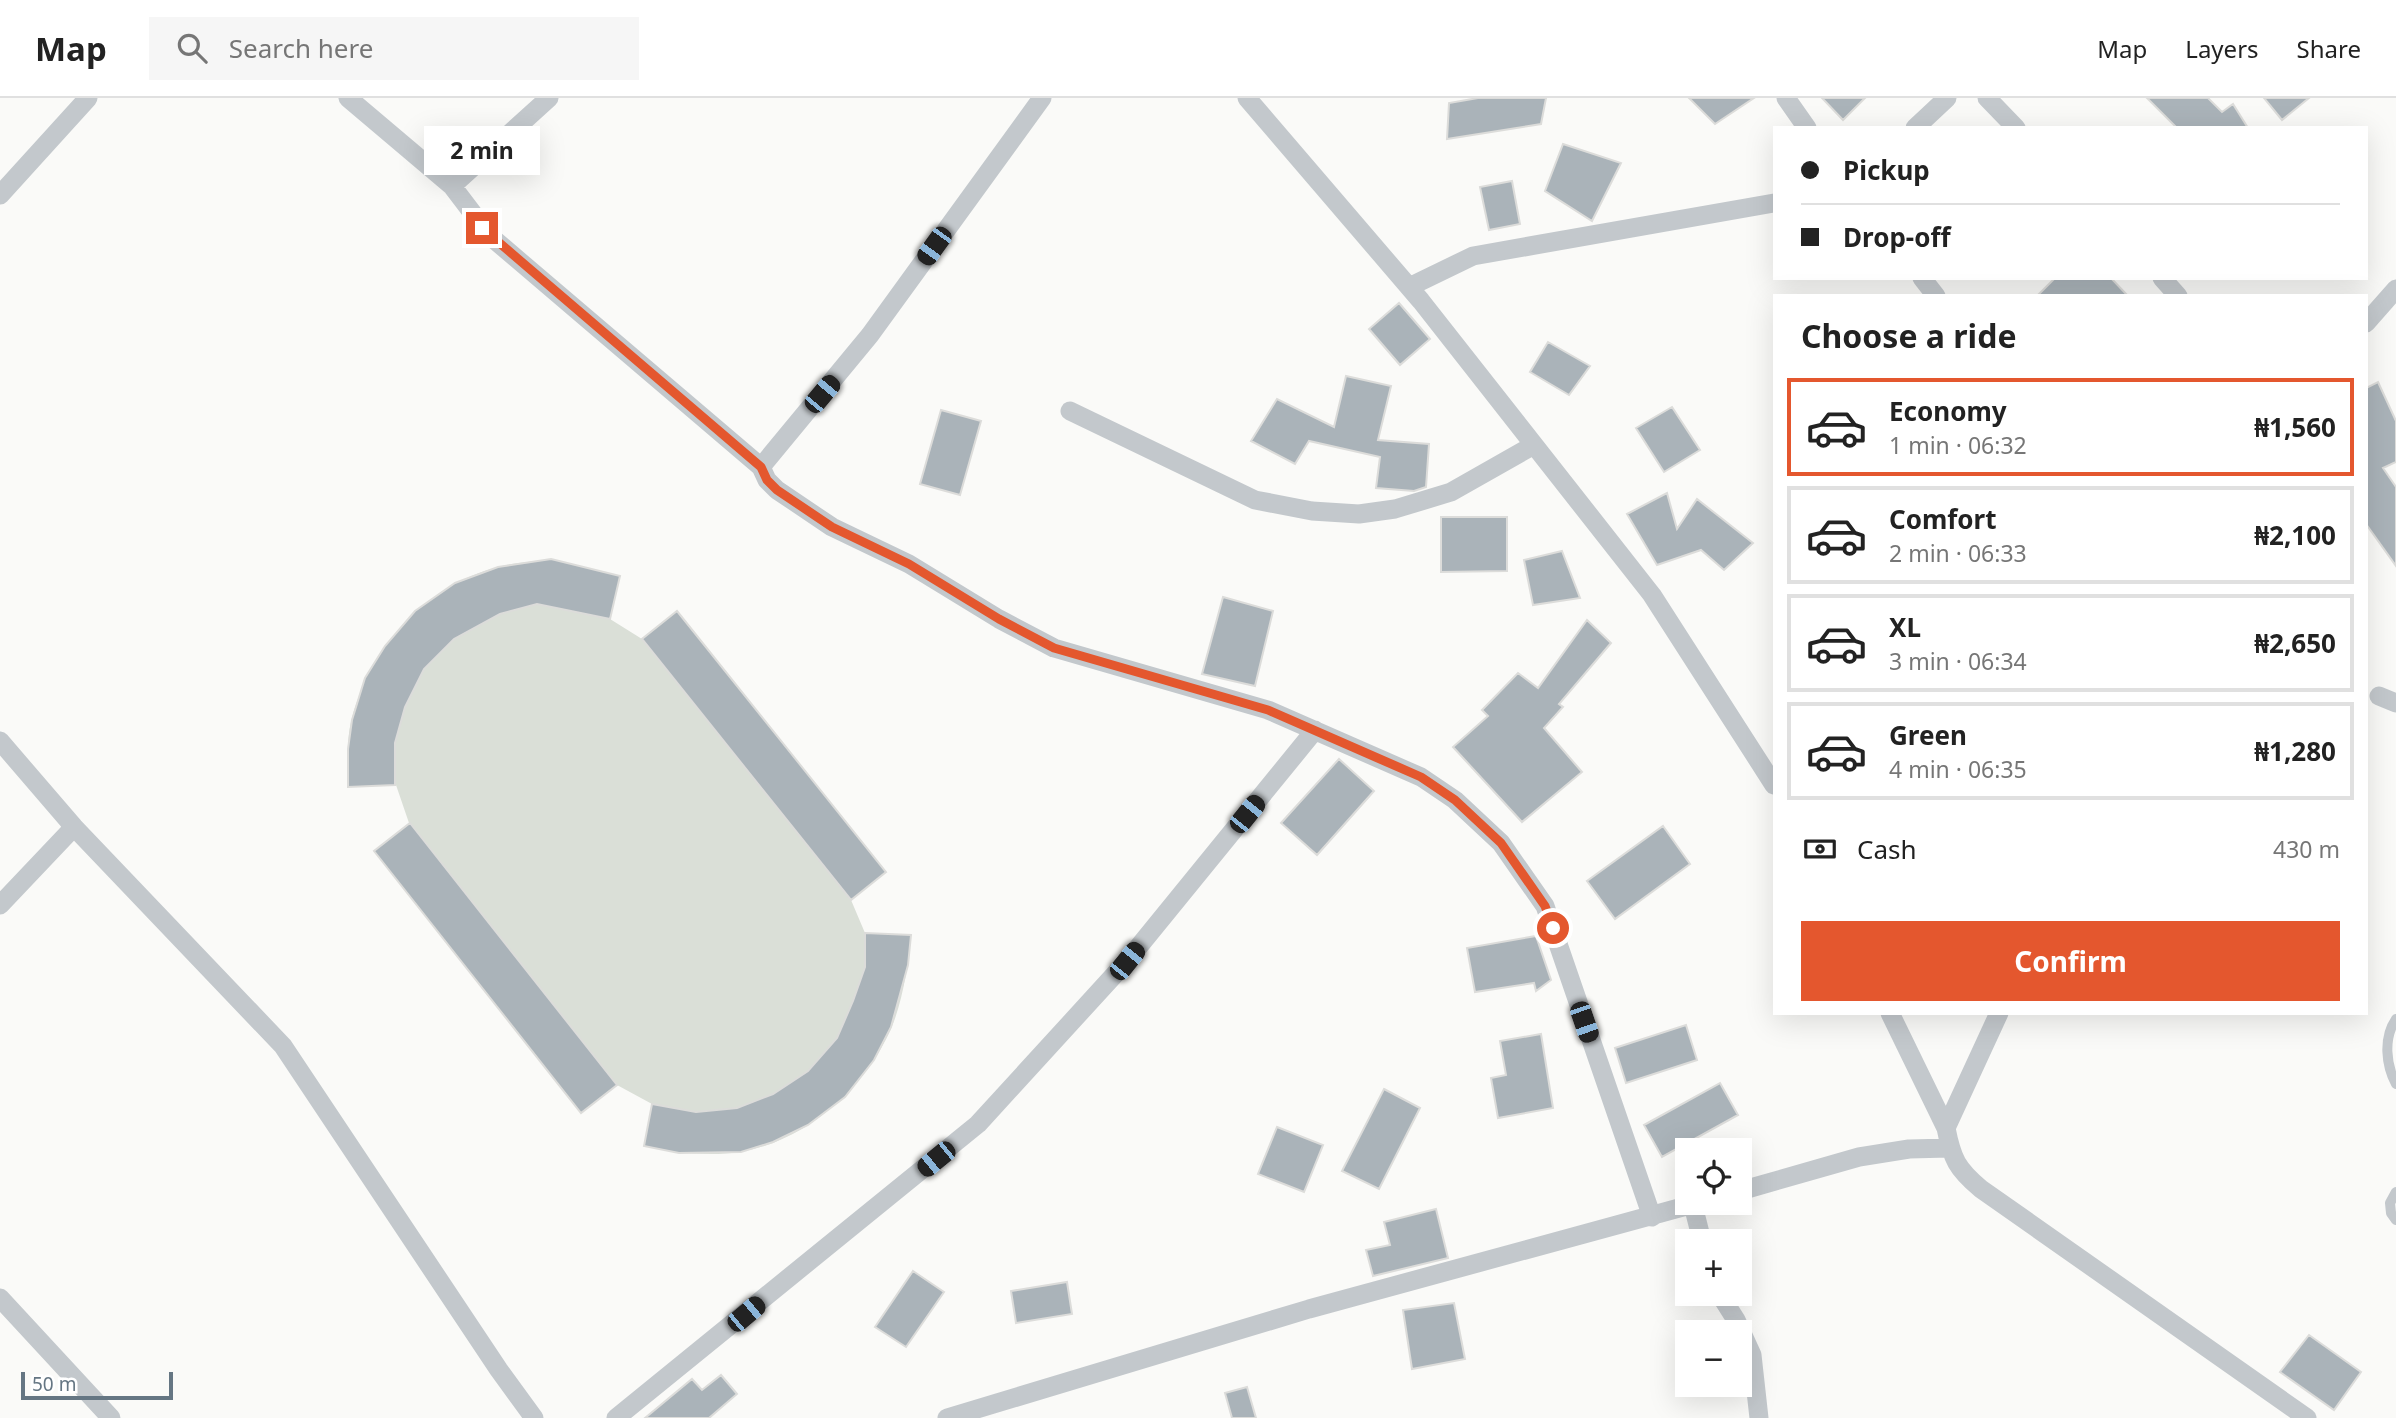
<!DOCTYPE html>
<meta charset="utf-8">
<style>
:root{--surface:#fff;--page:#f6f6f6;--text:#222;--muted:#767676;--line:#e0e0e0;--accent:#e4572e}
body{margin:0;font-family:"Noto Sans",sans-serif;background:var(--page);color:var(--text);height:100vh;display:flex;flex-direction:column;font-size:26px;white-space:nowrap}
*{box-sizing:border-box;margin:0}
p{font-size:23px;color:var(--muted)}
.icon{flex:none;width:38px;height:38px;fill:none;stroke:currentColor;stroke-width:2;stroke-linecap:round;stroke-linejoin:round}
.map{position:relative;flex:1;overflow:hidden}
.side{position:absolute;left:1773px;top:196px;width:595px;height:721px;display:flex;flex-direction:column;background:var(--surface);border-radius:0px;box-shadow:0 7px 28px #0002}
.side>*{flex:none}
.hud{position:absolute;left:1773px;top:28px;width:595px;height:154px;border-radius:0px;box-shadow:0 7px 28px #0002;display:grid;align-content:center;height:154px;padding:0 28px;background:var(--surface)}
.buttons{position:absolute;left:1675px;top:1040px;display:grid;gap:14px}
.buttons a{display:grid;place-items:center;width:77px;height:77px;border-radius:0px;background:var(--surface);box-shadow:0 7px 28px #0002;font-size:35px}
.scale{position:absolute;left:21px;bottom:18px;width:152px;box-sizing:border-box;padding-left:7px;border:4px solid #657683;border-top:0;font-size:19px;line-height:24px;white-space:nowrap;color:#657683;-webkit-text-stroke:5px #fff;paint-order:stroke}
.end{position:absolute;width:32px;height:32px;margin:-16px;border:9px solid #e4572e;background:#fff;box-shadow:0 0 0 4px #fff}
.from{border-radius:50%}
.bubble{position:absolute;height:49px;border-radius:0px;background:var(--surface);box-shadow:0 7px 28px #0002;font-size:23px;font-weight:700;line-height:49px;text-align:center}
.car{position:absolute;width:21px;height:42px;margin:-21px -10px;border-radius:9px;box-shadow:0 0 5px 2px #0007;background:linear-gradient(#222 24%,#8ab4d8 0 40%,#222 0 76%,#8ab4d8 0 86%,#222 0)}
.hud b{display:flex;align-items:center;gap:24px;height:66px;font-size:26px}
.hud b+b{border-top:2px solid var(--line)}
.hud i{width:18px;height:18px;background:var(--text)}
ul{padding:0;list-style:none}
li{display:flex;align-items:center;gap:21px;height:98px;margin:0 14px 10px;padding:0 14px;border:4px solid var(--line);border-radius:0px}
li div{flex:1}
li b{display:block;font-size:26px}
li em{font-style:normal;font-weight:700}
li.active{border-color:var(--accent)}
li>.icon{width:63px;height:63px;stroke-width:1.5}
h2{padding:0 28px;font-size:32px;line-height:84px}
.pay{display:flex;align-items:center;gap:18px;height:77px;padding:0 28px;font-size:26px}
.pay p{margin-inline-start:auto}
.button{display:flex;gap:14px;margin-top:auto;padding:14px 28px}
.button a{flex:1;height:80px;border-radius:0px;background:var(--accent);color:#fff;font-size:28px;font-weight:700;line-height:80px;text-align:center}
header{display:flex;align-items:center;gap:42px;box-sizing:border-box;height:98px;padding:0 35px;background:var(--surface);border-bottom:2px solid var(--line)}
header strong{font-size:33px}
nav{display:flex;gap:38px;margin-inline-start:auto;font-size:24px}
.search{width:490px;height:63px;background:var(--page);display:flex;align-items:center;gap:18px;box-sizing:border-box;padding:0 24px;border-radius:0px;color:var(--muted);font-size:26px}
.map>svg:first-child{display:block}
.green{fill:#dadfd7}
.building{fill:#aab3b9;stroke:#dcdcda;stroke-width:2}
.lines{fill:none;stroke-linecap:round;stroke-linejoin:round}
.lane{stroke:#c3c8cc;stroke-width:10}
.street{stroke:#c3c8cc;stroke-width:19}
.route{stroke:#e4572e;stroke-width:9}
</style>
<header>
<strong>Map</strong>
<div class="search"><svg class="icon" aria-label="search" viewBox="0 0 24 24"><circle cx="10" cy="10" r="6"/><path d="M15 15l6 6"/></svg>Search here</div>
<nav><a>Map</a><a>Layers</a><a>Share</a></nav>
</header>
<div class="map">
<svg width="2396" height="1320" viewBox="0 0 2396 1320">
<rect width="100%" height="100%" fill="#fafaf8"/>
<path class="green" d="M551,461L620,478L610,521L642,541L677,513L886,774L851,802L865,835L911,837C908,868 903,902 891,931C864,991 805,1044 739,1054C707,1059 675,1054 644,1048L652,1006L617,987L581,1015L374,753L409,725L396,687L348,689C348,666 346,642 352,620C372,548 425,488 498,469C515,464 534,464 551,461Z"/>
<path class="building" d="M1478,0H1546L1541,26L1447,41L1449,5Z
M1689,0H1754L1715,26Z
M1822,0H1865L1843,22Z
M2147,0H2208L2222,14L2233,6L2248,30H2177Z
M2264,0H2309L2282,22Z
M1563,46L1621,65L1592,123L1545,93Z
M1512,83L1520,126L1489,132L1480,89Z
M2055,180H2111L2128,198H2037Z
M1399,205L1430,241L1400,267L1369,231Z
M1548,244L1590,268L1569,297L1530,274Z
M1346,278L1391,288L1378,342L1429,346L1426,389L1414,393L1376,390L1380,359L1309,343L1295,366L1251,343L1277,301L1334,329Z
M2378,284L2396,323V364L2383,370L2396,389V468L2366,426V290Z
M1672,309L1700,352L1664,374L1636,330Z
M941,312L981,323L960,397L920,386Z
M1667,395L1677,431L1697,401L1753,445L1724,472L1701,452L1657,467L1627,416Z
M1441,419H1507V473L1441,474Z
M1562,453L1580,500L1533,507L1524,462Z
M551,461L620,478L610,521L537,506L500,516L454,541L424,571L405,609L395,645V687L348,689V651L352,622L365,580L385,548L415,513L455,485L498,469Z
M1223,499L1273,513L1255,588L1202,576Z
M677,513L886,774L851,802L642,541Z
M1587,522L1611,545L1559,606L1563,609L1544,630L1582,674L1522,724L1453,649L1488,618L1482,612L1518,575L1538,590Z
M1339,661L1374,693L1317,757L1281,725Z
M410,725L617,987L581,1015L374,753Z
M1663,728L1690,766L1615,821L1587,783Z
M865,835L911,837L908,867L891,929L874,962L845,999L808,1027L773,1044L741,1054L679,1055L644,1048L652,1006L696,1014L737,1010L773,996L808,973L837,940L853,903L865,869Z
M1536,838L1551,882L1536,893L1534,885L1475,894L1467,850Z
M1686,927L1697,962L1626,985L1615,950Z
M1541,936L1553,1010L1498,1020L1491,980L1506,977L1500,943Z
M1720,985L1738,1017L1662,1059L1644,1027Z
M1384,991L1420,1010L1379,1091L1342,1073Z
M1277,1029L1323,1047L1304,1094L1258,1076Z
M1436,1111L1448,1160L1373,1178L1366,1152L1390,1147L1384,1124Z
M913,1173L944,1194L906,1249L875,1229Z
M1067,1184L1072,1216L1016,1225L1011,1193Z
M1454,1205L1465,1261L1412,1271L1403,1212Z
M2309,1237L2361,1274L2334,1312L2280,1274Z
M721,1277L737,1296L709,1320H645L692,1281L702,1292Z
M1247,1289L1256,1320H1232L1225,1295Z"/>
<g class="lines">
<path class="lane" d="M2396,921C2383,940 2386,967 2396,986
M2396,1094L2390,1105L2391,1115L2396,1122"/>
<path class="street" d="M348,0L452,88L549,0
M1042,0L870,237L761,369L767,382L777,392L832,429L909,466L999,521L1054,550L1268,612L1421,679L1455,702L1501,745L1545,808L1652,1119
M1247,0L1421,203L1652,497L1774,687
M1786,0L1807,30
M1987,0L2016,30
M1915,30L1947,0
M452,88L490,138L761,369
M0,97L88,0
M1922,180L1936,198
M2162,180L2178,198
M1409,189L1473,158L1774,105
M2366,225L2396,191
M1070,313L1255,402L1312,413L1359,416L1395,411L1451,394L1534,347
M2379,598L2396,605
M0,643L74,729L283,948L499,1272L534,1320
M0,807L74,729
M1890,915L1946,1030C1952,1061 1957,1071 1981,1091L2307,1320
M1946,1030L1999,915
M1740,1093L1859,1059L1909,1051L1949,1050
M1693,1107L1702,1143
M1719,1195L1736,1222L1752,1257L1759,1320
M0,1200L111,1320
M616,1320L978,1026L1127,863L1315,632
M947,1320L1309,1211L1701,1104"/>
</g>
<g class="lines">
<path class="route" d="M482,130L761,369L767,382L777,392L832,429L909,466L999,521L1054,550L1268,612L1421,679L1455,702L1501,745L1545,808L1553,830"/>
</g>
</svg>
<div class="buttons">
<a><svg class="icon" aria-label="locate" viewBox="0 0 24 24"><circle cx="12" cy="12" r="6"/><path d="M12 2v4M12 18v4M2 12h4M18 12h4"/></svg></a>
<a>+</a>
<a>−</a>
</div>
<div class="scale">50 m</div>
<i class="end from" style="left:1553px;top:830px"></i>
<i class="end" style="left:482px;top:130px"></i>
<div class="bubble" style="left:424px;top:28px;width:116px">2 min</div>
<i class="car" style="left:934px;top:148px;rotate:216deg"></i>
<i class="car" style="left:822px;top:296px;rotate:40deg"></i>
<i class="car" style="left:1247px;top:716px;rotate:39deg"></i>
<i class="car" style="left:1127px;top:863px;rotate:39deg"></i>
<i class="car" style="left:1584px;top:924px;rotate:161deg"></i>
<i class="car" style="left:936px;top:1061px;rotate:231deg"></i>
<i class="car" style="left:746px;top:1216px;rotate:50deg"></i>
<div class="hud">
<b><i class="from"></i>Pickup</b>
<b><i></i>Drop-off</b>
</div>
<section class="side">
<h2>Choose a ride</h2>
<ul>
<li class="active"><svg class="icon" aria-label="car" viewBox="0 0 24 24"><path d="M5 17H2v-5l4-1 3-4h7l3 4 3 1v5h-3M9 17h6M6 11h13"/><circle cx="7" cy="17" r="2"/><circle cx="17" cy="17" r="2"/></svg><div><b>Economy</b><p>1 min · 06:32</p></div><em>₦1,560</em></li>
<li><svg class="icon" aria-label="car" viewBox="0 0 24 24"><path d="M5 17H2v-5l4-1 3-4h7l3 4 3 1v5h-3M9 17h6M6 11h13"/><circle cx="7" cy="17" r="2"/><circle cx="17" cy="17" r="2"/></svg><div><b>Comfort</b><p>2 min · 06:33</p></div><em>₦2,100</em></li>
<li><svg class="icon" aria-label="car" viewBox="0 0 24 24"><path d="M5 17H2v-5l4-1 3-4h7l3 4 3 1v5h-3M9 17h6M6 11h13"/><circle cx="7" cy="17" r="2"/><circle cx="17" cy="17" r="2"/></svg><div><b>XL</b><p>3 min · 06:34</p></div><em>₦2,650</em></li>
<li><svg class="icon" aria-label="car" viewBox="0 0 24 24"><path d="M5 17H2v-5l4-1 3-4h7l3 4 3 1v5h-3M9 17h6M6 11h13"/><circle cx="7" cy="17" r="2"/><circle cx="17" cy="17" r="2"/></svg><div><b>Green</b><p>4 min · 06:35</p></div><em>₦1,280</em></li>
</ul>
<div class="pay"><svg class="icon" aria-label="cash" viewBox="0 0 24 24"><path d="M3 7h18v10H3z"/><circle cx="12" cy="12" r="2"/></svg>Cash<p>430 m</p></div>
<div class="button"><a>Confirm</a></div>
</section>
</div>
